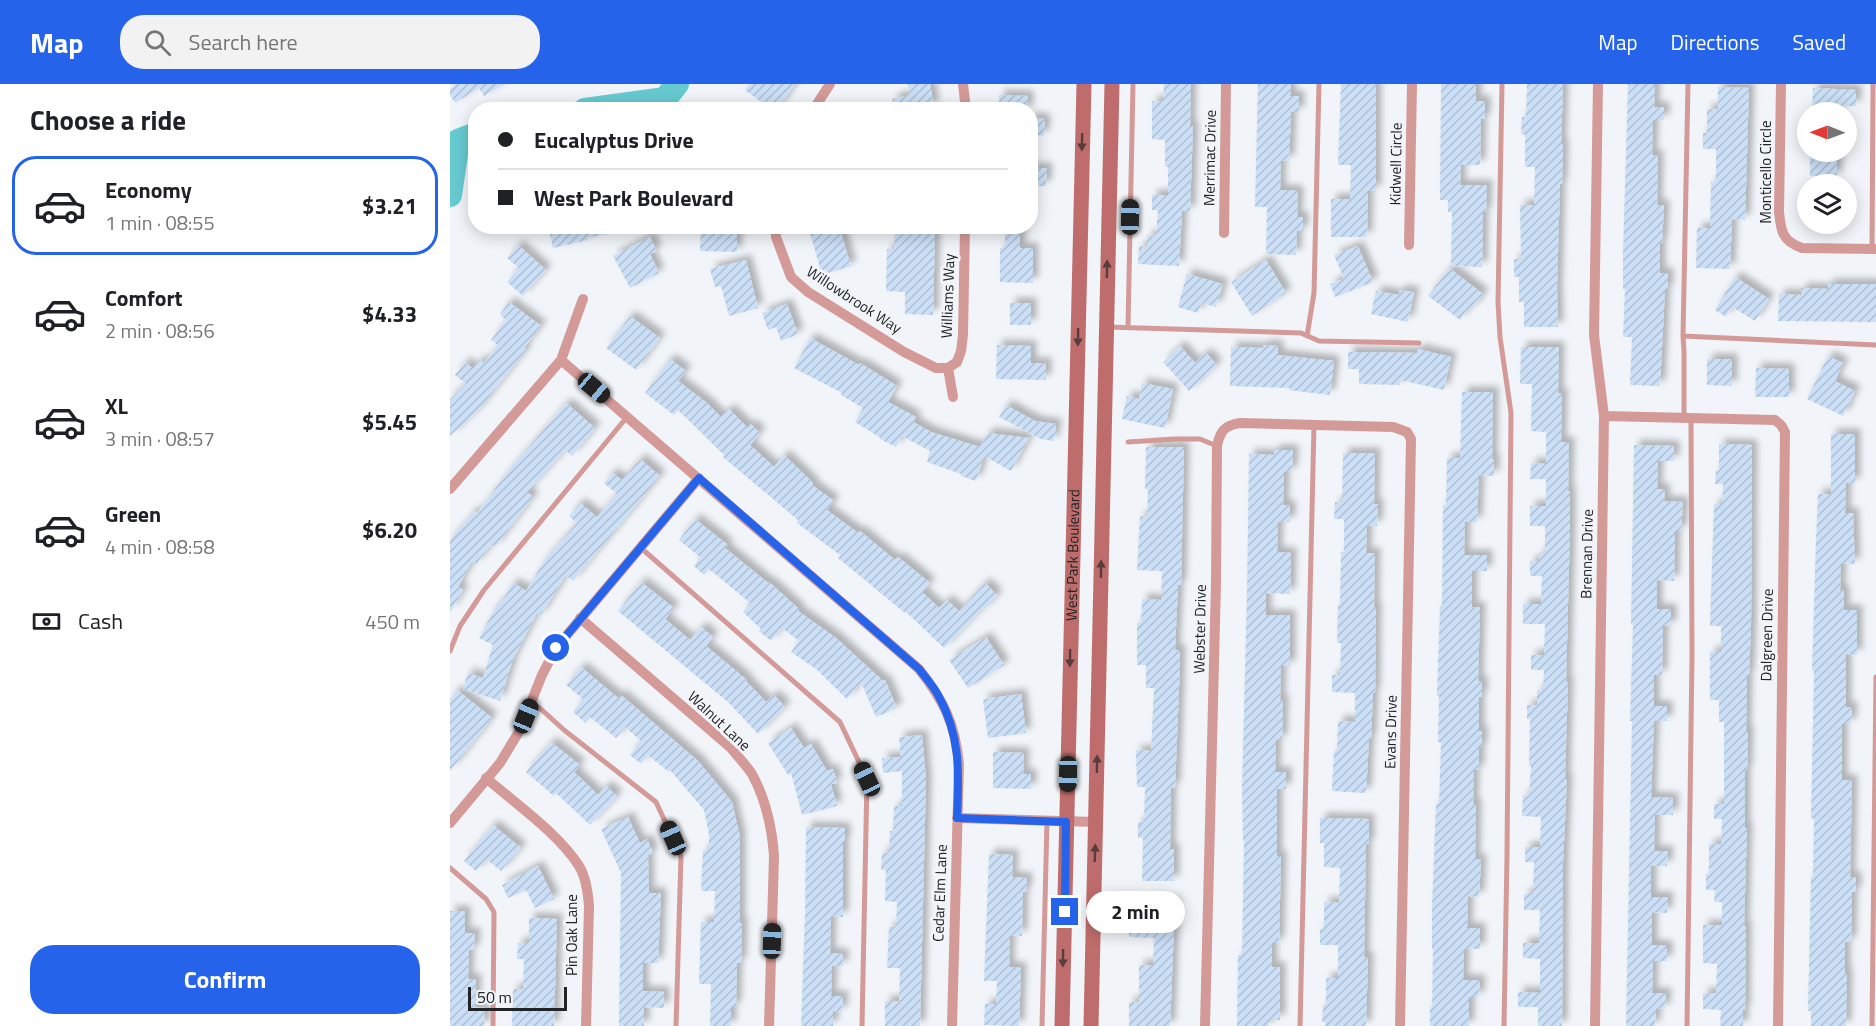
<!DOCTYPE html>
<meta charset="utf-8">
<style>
:root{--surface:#fff;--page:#f2f2f2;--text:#202124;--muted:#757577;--line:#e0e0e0;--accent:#2563eb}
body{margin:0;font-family:"Titillium Web",sans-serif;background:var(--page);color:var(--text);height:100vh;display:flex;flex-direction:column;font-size:22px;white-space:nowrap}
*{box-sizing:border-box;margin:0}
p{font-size:20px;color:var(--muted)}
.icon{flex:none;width:33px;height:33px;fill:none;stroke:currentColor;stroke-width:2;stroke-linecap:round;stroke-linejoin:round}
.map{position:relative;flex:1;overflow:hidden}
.details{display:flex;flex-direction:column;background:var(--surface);width:450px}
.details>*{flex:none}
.banner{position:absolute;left:18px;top:18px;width:570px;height:132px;border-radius:24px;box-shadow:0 3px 15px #0003;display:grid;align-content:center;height:132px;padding:0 30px;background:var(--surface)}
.needle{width:39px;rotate:271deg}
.tools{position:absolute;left:1347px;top:18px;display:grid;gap:12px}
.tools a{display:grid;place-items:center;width:60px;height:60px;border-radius:50%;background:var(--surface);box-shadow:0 3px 15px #0003;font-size:30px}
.scale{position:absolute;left:18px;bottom:15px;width:99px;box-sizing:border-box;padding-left:6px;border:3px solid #212324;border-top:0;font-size:16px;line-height:21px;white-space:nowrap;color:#212324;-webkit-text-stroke:4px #f1f4f8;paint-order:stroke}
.end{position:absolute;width:27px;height:27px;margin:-14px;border:8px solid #2563eb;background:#fff;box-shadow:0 0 0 3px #fff}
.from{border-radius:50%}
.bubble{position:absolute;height:42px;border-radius:21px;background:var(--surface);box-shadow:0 3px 15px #0003;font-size:20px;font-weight:700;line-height:42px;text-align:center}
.car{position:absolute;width:18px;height:36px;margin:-18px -9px;border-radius:8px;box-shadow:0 0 4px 2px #0007;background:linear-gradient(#222 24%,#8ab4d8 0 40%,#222 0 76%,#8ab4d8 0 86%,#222 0)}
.banner b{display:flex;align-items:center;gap:21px;height:57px;font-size:22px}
.banner b+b{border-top:2px solid var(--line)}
.banner i{width:15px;height:15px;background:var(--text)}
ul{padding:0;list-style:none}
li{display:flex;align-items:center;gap:18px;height:99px;margin:0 12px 9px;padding:0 18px;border:3px solid transparent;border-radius:24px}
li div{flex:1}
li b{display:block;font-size:22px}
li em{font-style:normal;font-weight:700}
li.on{border-color:var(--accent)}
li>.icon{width:54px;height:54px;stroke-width:1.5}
h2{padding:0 30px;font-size:27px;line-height:72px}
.pay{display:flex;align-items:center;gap:15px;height:66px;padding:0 30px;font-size:22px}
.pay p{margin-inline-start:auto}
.action{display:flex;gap:12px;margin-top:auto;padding:12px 30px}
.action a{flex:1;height:69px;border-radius:24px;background:var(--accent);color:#fff;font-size:24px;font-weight:700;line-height:69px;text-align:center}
header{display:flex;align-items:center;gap:36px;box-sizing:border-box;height:84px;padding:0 30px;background:var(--accent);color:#fff}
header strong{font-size:28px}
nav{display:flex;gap:33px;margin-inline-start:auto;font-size:21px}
.search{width:420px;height:54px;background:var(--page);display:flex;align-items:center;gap:15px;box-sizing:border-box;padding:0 21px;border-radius:24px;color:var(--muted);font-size:22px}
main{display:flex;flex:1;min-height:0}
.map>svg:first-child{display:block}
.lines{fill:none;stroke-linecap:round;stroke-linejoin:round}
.river{stroke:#67cad1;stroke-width:24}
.building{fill:url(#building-hatch);filter:url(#shadow)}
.service{stroke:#d49a98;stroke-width:5}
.minor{stroke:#d49a98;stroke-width:10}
.secondary{stroke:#bf6d6c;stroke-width:15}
.oneway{fill:#583d3d}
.route{stroke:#2563eb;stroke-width:8}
.labels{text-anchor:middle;stroke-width:6;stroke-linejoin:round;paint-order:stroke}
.street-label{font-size:15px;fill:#212324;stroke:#f1f4f8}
</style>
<header>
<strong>Map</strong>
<div class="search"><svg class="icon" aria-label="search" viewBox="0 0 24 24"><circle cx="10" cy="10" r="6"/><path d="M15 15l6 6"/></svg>Search here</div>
<nav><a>Map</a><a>Directions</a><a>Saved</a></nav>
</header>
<main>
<section class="details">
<h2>Choose a ride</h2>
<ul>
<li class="on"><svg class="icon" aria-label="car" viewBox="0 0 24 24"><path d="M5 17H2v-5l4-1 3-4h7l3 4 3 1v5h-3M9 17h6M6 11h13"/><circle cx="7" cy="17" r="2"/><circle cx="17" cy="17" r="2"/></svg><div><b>Economy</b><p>1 min · 08:55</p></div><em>$3.21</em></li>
<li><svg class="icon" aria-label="car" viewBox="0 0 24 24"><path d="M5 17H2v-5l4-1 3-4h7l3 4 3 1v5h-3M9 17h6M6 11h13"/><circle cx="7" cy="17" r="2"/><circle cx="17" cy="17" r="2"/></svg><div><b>Comfort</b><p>2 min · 08:56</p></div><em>$4.33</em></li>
<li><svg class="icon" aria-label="car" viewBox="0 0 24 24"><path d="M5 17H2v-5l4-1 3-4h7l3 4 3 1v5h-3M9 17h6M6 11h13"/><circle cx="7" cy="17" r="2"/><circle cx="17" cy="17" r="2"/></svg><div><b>XL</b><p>3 min · 08:57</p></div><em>$5.45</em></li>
<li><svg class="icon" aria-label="car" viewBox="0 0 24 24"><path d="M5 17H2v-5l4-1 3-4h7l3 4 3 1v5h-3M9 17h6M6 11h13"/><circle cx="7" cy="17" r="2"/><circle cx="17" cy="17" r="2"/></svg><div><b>Green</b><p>4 min · 08:58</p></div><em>$6.20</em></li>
</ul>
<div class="pay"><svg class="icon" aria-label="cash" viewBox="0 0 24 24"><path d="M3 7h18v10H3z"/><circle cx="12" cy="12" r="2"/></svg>Cash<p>450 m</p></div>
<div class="action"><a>Confirm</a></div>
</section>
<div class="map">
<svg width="1426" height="942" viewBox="0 0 1426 942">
<defs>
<pattern id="building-hatch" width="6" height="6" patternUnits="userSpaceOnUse" patternTransform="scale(1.5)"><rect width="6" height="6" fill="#cbdff6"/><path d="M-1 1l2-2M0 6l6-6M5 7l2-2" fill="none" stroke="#aebfd3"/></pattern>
<filter id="shadow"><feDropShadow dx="5.5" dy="-5.5" stdDeviation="3" flood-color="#0004"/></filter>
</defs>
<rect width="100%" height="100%" fill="#f1f4f8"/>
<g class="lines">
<path class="river" d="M135,26L215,15L227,0
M0,111L8,57L26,50"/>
</g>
<path class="building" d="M7,0H54L34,12L29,4L5,19L0,11V5Z
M300,0H345L327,26H322L295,6Z
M458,0H480L484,22L470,26H445L442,15L460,11Z
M714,0H741L740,42H743L740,127H732L729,182L688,180L689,162L697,163V151L706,152L708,126H702V111H718V83H715V56L702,55V17L713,18Z
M808,0H841L840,12H849V28H841L839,77L831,76L830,106L848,107L847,133H853V147H847L846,171L816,170L817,123H805Z
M891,0H926V107L918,106L917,153H881V115H900L901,81H888Z
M991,0H1026V17H1035V35H1031L1030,81H1011L1010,101H1037L1036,128H1033L1032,183L1001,182L1002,128H998V116H990Z
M1077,0H1113L1111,60H1113L1112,100H1110L1107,203L1108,243H1074V218H1069V193H1064V175H1071L1070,121H1084L1085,83H1075V51L1071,50L1072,33H1076Z
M1178,0H1205L1204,23H1214V36H1203L1202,71L1208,72L1207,121H1214L1212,159H1210V189H1218V205H1215L1210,302L1180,301L1182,253H1173L1175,205H1173V170Z
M1268,3L1299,4L1295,136L1282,135L1280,185L1246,184L1247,144H1260L1261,98H1266V65H1253V49H1257V25H1268Z
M1363,4L1406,6V22H1390V28H1362Z
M549,11L578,12V26H549Z
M580,34L595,35L594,52L580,51Z
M1360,68H1387V93L1360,92Z
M580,84H597L596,102H580Z
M98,142H167L168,147L138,154V156L103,164Z
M251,142H287V168L250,167Z
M358,142H389L401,182L372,191Z
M555,142H570V164H583V199L550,198V164H555Z
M445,145L485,146L483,231L455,230V208L436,207L437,165H444Z
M200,153L207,167L200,170L209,189L180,204L163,172Z
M68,161L96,186L73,212L57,198L69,184L57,174Z
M908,162L923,198L885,213L880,200L894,195L884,171Z
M296,176L308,224L279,232L271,202L265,203L260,185Z
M816,176L836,209L802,232L781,198Z
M999,184L1033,210L1023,224L1020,223L1010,236L978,212Z
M737,190L773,200L766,223L751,219L748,229L728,223Z
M1285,193L1319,215L1305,237L1282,223L1276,233L1265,226Z
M1378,200H1426V238L1328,237L1329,210L1351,211V204L1378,205Z
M950,206L964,208L958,238L921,230L926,207L949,211Z
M59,218L91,242L74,264L76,266L30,324L0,352V315L16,300L5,291L15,278L23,285L30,276L34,279L48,261L41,256L56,236L50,230Z
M560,219H581V241H560Z
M337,220L348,250L331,257L326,243L318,246L312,229Z
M180,232L210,254L186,286L156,264Z
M360,254L409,281L410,279L447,302L438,318L466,333L463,338L481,348L530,363L538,349L579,354L561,387L534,372L526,397L511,392V390L477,378L480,367L452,352L446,363L430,355L431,354L405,338L413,324L391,311L392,309L344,284Z
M547,261L581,262V279H596V296L546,295Z
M814,261L828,262V271L884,277L880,311L839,306L840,304L780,302L781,263L813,264Z
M730,262L745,279L756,269L767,281L739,307L713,278Z
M1071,263H1109L1108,309H1112L1111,358H1119L1118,407H1120V442L1116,598H1118L1115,695H1117L1113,779L1112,942H1088V923H1068V908L1090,909V875L1073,874V859H1089L1090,826H1074V810H1083L1084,778H1075V763H1090L1091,733L1072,732L1073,711L1079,712L1081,682H1079L1080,635H1077V621H1087V606H1093L1094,586H1081V571H1094L1095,540H1073V520H1091L1092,492H1080V477H1089V469H1095V442H1080V422H1096V395H1080L1081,379L1096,380V348L1081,347L1082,300H1070Z
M968,265L1001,273L994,306L950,296V301L909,300V285H898V268L967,269Z
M1378,272L1393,279L1385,297L1405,307L1393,332L1357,315Z
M220,275L236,287L228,297L257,319L271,333L279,325L298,344L301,340L310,349L300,361L324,383L334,371L363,399L362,401L384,417L377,426L408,449L410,447L445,476L448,473L480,499L472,508L489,524L497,516L509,527L535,499L547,511L535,525L533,524L494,564L456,528L455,529L388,474L390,471L347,439L348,436L273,373L274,371L228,326L224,331L195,309Z
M1257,275H1282V302L1257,301Z
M1306,284L1339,285V313H1305Z
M692,299L723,305L715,344L672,335L677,312L689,315Z
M1012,308H1043L1042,375H1044V392L1029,391L1027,438H1015L1014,471H1037V487H1022V523H1030L1028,597H1032V613H1029V647H1032V663H1029V686H1024L1023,720H1026L1025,775L1031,776L1029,813L1018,812L1017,844H1030V865H1014L1013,896H1030L1029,913H1019V942H980V923H982L983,865H982V823L986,720H989L991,658H988L989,612H987L990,522H992L993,421H996L997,374H1010Z
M116,319L145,344L122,372L115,366L77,408L83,413L45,463L42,460L26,480L22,477L8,503L13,506L0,529V456L24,427L27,429L60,385Z
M556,321L585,337L606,340L604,357L591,355L549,333Z
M1381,350H1405V399H1396L1395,429H1403L1405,480L1391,479L1390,506L1394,507V526H1407V571L1396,570V623H1402L1401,640H1392V696H1402L1400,793H1406V808H1402L1401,858H1395V889H1397L1396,942H1361V927H1358L1361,792H1363L1364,735L1361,734L1364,587H1362L1366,456L1368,410H1381Z
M1269,360L1302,361L1301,542L1299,591H1297L1296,648H1298L1297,686H1295V744H1297L1294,842H1296L1295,926H1293V942H1270L1271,926L1253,925V909H1266L1267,880L1253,879V841H1272V818H1264L1265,806H1256V790H1259V760H1271L1272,735H1264V720H1274V638H1269V616H1260V568H1271V542H1260L1264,420H1272L1273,400H1265L1266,387H1269Z
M1184,361L1224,362V377H1208L1207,405H1215L1214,417L1233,418L1231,447H1225L1224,497L1207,496V525H1221V542H1213L1212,591H1204V622H1217V637H1204L1201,713L1223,714V731H1205L1204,767H1218L1217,782H1201V813H1218L1217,829L1202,828V861L1217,862V877H1203L1202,909H1216L1215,925L1206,924L1205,942H1176L1182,637H1180L1183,541H1181Z
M696,363H734L731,501H728L725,566H730L729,604L725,704L721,703L720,765H724V797H692L693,754H688V738H694L695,703H687L686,666L701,667L704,604H696V581H687V539H691L692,515L711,516L712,487L687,486L690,432L697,433L698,405H695Z
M824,366H843L842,388H834L833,421L840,422V438H828L827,468L841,469L840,510L816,509V531H840V582H831L830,616H833L832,656H826L825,688H836V705H827V772H831L829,859H822V883H830V936H819V942H787L788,871H792L794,757H793L792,704L797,509L799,370L824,371Z
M893,369H925L924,420H928L927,442L917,441L916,469H925L924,523H926L925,609H923L921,655H919L916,709L882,707L884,667H887L888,637L905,638V609L882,608V591H890L891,559H887L888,521H890L891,468H894V435H884L885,418L892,419Z
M190,375L210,392L123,497L116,491L91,531L87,529L63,575L50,617L13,605L18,589L33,594L43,561L29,554L48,519L50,520L63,499L76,507L96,474L127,439L119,432L130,419L147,433L167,410L154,399L162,389L172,396Z
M245,435L278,461L275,464L318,499L319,498L349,525L348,527L386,554L433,597L435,596L447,624L426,633L411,598L397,615L366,585L341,568L349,557L332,544L321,557L309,547L311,545L293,528L300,519L259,485L254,491L244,482L250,473L229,456Z
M191,498L224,524L215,535L240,556L251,543L263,553L256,562L297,596L296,597L316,618L324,611L335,623L308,650L279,619L168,527Z
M536,553L554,581L518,604L499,576Z
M131,583L168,614L171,611L248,677L282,718L290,753V839H292L291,879H287L286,923H281V942H260L261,900H249L251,838H264L265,807H251L253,766H259V750L254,726L220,686L219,688L198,671L191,680L180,671L191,657L175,643L166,654L140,633L135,639L123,628L133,615L116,601Z
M7,606L42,634L0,687V615Z
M571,610L576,649L538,654L533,615Z
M341,644L354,664L361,660L377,687L383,685L387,699L381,700L387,722L352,731L341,689L338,691L318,659Z
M472,651L476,695L470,942H435V917H449L450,884H437L439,843H446L447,818L435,817L436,786H431L432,769H439L440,747H443L444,722H452V687L433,689L432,674L451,673L449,653Z
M101,658L130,681L124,688L148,711L156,702L167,712L140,741L106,709L104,712L76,688Z
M543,668L574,669L573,690H581V705L543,704Z
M178,733L190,759L197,755L203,769L198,771L199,809H211L208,879H193V907L214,908V924L194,923V942H169L171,789L151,745Z
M870,734L919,735V760H916L914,873H918L916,942H875V938H872L873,921H876V894H888V861H870V845H874V818L889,819L890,784L874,783V759H870Z
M43,741L71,764L51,787L36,775L26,787L14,777Z
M356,743L395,744V758H393V833L381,832L380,869L393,870V882H382L381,912H393L392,928L383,927V942H351L355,832Z
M539,770L563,771L562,793L577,794L576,808H573L572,852L560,851L559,883L571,884L569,942L534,941L535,920H546L547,897H534Z
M88,782L104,815L85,824L76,806L58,814L52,801Z
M693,817L725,818L720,942H679V918H689V881H703L704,854L679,853V838H684L685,828H693Z
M0,827H15V849H25L24,866H19L18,895H26L25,923L35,924L34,942H0Z
M79,834L107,835L104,942H62L63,905H73L74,875H67L68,859H79Z"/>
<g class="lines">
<path class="service" d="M1052,0L1048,218L1050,253L1061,329L1057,772L1054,942
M1422,165L1423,0
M658,243L851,249L869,257L969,259
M678,243L683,0
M857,252L864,209L869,0
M1233,252L1426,261
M1234,334V267L1233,252L1238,0
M678,358L725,355H750L767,362
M191,464L390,638L417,695L412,942
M0,567L10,542L34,506L177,333
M81,618L92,626L114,646L206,718L231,772L226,942
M0,784L36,815L44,828L43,942
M592,942L597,737
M850,942L864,341
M1237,942L1242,572L1241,334
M1422,942L1426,593"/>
<path class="minor" d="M513,0L516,26
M1331,0L1329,128C1331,147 1332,157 1352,164L1426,165
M363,26L380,0
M326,142V153L341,193L358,208L454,268L486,284H498L507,278L511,267L513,251L515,142
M774,149L776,0
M959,161L962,0
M111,276L469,585C494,617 505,639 509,680L502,942
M498,284L503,313
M1154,332L1325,336L1331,341L1335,348L1328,942
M0,405L111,276L133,215
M130,534L281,664C288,673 296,681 302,690C316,716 322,743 324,772L319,942
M36,694C65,719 109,750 129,782C136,793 138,809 139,822L136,942
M507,734L646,738
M0,739L50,679L70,646L92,591L106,564L249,394
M755,942L766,498L767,362C770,347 775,341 790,339L943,343L957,348L961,355L950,942
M1145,942L1154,332L1144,251L1148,0"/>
<g class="secondary">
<path id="s1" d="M612,942L634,0"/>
<path d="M641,942L662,0"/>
</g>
</g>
<defs><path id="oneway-solid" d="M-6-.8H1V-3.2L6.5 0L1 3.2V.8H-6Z" transform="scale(1.5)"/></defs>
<g class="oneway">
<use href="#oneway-solid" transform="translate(632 58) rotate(91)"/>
<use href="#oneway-solid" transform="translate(657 185) rotate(-89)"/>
<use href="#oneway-solid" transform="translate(628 253) rotate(91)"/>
<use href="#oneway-solid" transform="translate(651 485) rotate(-89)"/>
<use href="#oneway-solid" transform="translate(620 574) rotate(91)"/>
<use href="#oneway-solid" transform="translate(647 680) rotate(-89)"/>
<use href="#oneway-solid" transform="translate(645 769) rotate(-88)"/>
<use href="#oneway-solid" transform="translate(613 874) rotate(91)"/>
</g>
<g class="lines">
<path class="route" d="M106,564L249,394L469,585C475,593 483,602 488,611C511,652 509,689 507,734L616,738L615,828"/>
</g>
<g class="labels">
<g class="street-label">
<text transform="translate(760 74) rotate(-89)" y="5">Merrimac Drive</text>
<text transform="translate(946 80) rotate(-89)" y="5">Kidwell Circle</text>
<text transform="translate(1316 88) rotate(-90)" y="5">Monticello Circle</text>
<text transform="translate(498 212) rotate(-88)" y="5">Williams Way</text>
<text transform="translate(404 216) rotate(33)" y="5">Willowbrook Way</text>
<text transform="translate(1137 470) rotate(-89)" y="5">Brennan Drive</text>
<text dy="5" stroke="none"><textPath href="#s1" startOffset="471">West Park Boulevard</textPath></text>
<text transform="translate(750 545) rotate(-89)" y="5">Webster Drive</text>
<text transform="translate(1317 551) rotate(-89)" y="5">Dalgreen Drive</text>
<text transform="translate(269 637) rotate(43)" y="5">Walnut Lane</text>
<text transform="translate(941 648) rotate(-89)" y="5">Evans Drive</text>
<text transform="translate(490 809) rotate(-88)" y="5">Cedar Elm Lane</text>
<text transform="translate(122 851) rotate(-90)" y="5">Pin Oak Lane</text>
</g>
</g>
</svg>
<div class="tools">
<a><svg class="needle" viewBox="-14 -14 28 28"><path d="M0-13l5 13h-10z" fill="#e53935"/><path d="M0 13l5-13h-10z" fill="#757577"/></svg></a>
<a><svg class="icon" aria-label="layers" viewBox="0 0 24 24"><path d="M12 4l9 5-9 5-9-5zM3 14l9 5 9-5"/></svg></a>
</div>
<div class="scale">50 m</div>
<i class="end from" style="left:106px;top:564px"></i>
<i class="end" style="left:615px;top:828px"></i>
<div class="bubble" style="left:636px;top:807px;width:99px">2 min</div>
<i class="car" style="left:680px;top:133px;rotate:1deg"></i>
<i class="car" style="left:144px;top:304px;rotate:130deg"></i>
<i class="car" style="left:76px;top:632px;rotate:22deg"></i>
<i class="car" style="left:618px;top:690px;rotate:181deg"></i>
<i class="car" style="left:417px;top:695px;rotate:335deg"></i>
<i class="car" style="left:223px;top:754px;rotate:336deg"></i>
<i class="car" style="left:322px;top:857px;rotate:2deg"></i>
<div class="banner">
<b><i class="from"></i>Eucalyptus Drive</b>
<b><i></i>West Park Boulevard</b>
</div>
</div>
</main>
